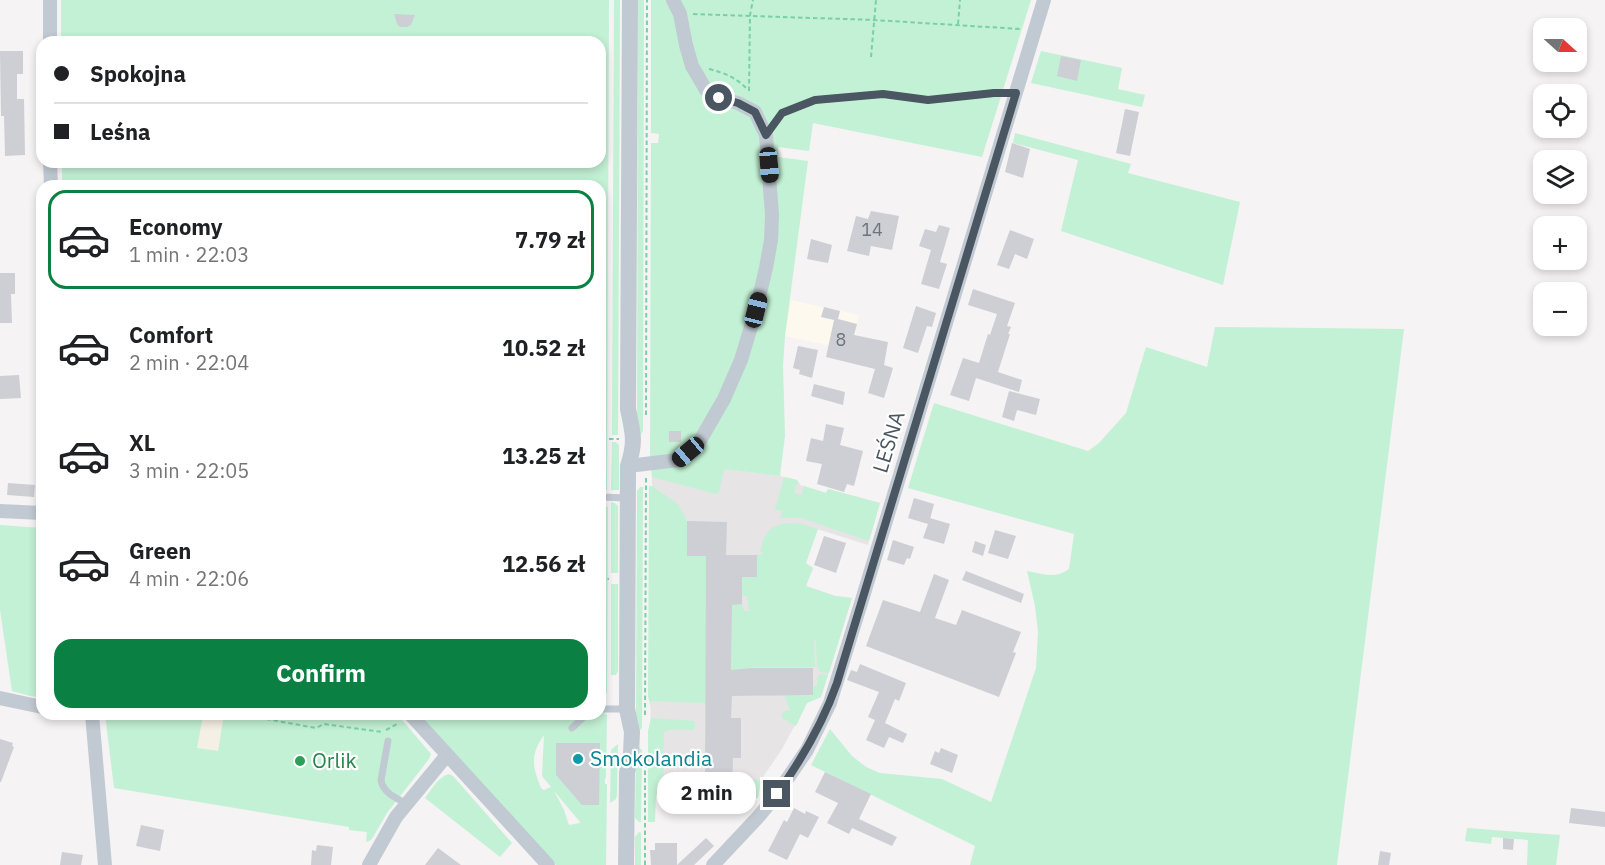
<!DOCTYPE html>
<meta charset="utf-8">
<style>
:root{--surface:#fff;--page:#f6f6f6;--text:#202124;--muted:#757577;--line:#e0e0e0;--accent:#0b8043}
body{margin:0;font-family:"IBM Plex Sans",sans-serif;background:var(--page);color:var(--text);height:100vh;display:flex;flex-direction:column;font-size:22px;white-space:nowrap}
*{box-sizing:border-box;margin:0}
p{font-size:20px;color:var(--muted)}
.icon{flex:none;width:33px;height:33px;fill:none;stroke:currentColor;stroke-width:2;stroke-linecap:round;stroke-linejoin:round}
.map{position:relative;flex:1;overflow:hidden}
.drawer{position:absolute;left:36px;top:180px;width:570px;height:540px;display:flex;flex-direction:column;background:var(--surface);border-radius:18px;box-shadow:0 3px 9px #0003}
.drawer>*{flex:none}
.guide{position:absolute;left:36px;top:36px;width:570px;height:132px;border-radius:18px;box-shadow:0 3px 9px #0003;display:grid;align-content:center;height:132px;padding:0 18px;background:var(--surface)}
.needle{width:39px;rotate:111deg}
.fabs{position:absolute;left:1533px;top:18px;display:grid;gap:12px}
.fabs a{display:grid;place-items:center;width:54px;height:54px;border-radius:12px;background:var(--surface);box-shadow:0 3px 9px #0003;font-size:30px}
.end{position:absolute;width:27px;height:27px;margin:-14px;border:8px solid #4a5661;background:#fff;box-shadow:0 0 0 3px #fff}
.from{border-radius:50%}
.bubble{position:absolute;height:42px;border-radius:18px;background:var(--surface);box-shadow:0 3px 9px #0003;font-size:20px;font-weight:800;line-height:42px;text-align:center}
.car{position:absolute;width:18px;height:36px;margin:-18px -9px;border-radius:8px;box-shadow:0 0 4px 2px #0007;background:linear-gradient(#222 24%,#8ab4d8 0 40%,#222 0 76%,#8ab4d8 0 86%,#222 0)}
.guide b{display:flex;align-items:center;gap:21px;height:57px;font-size:22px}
.guide b+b{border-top:2px solid var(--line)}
.guide i{width:15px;height:15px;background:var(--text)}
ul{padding:10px 0 0;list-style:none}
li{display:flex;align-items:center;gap:18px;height:99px;margin:0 12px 9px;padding:0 6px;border:3px solid transparent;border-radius:18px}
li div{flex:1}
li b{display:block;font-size:22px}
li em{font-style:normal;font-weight:800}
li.selected{border-color:var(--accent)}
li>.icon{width:54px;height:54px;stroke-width:1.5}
.action{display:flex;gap:12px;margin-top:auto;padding:12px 18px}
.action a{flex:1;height:69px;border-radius:18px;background:var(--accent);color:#fff;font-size:24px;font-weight:800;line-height:69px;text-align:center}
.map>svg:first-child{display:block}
.commercial{fill:#fdf9ef}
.education{fill:#e6e4e5}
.green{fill:#c3f1d5;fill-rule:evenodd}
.sand{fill:#f5f0e5}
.building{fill:#cdcfd5}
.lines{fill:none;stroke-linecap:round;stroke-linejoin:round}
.path{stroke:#7ad0a6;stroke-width:2;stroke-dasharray:4.5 3;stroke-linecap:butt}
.service{stroke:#c1cad2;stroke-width:7}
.minor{stroke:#c1cad2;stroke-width:14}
.tertiary{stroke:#c1cad2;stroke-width:16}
.route{stroke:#4a5661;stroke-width:8}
.culture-dot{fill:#0f9aa8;stroke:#fff;stroke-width:2}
.leisure-dot{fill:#2e9e5b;stroke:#fff;stroke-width:2}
.labels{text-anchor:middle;stroke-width:4.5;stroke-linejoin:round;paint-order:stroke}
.number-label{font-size:18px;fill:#6b747e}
.street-label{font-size:21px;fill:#4a5661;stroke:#fff}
.culture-label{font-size:21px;fill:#0d838f;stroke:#fff;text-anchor:start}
.leisure-label{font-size:21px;fill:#27864d;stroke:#fff;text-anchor:start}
</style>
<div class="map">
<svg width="1605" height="865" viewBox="0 0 1605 865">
<rect width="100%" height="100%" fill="#f5f3f3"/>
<path class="commercial" d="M791,300L859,315L850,350L785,336Z"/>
<path class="education" d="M719,468L780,476L797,480L800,485L826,493L828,489L880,503L868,545L817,529L806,563L807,564L813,568L806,586L835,596L852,598L821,697L807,703L782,749L761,780L758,798L650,795L652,469Z"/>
<path class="green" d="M61,0H609L607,490L600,491V186H62V162H600V42H61Z
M614,0H620L618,435H612Z
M638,0H644L643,431L640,436L637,435Z
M651,0H1031L982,157L813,123L809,151L778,147V157L808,161L785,336L783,366L785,436L780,476L724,469L719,492L716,494L652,477L650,458L651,143H658L659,134L651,133Z
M1041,51L1122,68L1118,89L1145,95L1142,107L1031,83Z
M1015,133L1131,164L1128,173L1240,202L1223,285L1061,231L1078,160L1013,143Z
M1215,327L1404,329L1337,865H970L975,846L811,765L830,729L852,756L866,767L880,773L942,779L991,802L1036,668L1038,632L1035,606L1027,571C1042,574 1056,579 1069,569L1074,534L908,488L934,403L1088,451L1099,443L1126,413L1146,347L1207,367Z
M612,442H616L619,445V490H611Z
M784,477L797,480L800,485L797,484L794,493L801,495L804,486L826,493L828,489L880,503L869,541L801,518H780L783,511L775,510Z
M649,486H652L679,505L687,521V556H719L706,576L707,577L706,703L651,701V707L648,697Z
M640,487H643L642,728L636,734L637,491Z
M611,502L615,503L618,506V573H611Z
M600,504L608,507L607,693H605V714L607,715L606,778H605V784H607L606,865H556L419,714H600ZM544,735L542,776L551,787L544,790L541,788C532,765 530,755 544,735ZM554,791L580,822V823L569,825L564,810Z
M786,523L802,524L818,529L806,563L807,564L813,568L806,586L835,596L852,598L829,673L820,672V670L817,667L816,640H814L815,667H750V673L731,674L732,605L742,604L744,611H749L747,596H738L732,577H756L757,554L762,555L763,553L760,551C765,533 767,528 786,523Z
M0,525L42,528V697L30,696L12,691L0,610Z
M611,584H618V671L616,675H611Z
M820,674L828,675L821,697L807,703L796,726L782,718V713L784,711H789L790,710L784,695L812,696L813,687L817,685V678Z
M105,714H397L431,754L429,759L387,813L373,837L371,840L366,842L367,832L349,830V827L114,788Z
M651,718L695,721L694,730H669L664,732L663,791L746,792V780H761L758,798L656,795L655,822H648V731Z
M618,744L617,795L616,799L610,803L611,750Z
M636,745L642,750L641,822H639L635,818Z
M449,774L453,776L512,843L500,857L425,798C432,789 438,777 449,774Z
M1467,828L1560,835L1556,865H1527L1528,840L1492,837L1491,844L1465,841Z
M639,832L641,833V865H635V837Z"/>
<path class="sand" d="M203,716L223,720L218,751L197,748Z"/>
<path class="building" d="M394,14L415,15L411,25L407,27H400L397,24Z
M0,51H23V74H17V99H24L25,155L5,156L4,116H1Z
M1061,56L1081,60L1077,81L1057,76Z
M1125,109L1139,112L1130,156L1116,153Z
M1012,143L1030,149L1023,178L1005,172Z
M871,211L899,216L892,250L871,246L869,256L847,251L856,216L868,219Z
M939,225L950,228L940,262L947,264L939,289L921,284L931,250L919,246L925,229L936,232Z
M1010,230L1034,239L1027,259L1015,254L1009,269L997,265Z
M811,239L832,245L828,263L807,259Z
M0,273H15V294H11L12,323H0Z
M973,289L1015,303L1007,326L1011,327L1008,334H1010L998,372L1022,380L1019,392L976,378L969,401L950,395L963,358L979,363L988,334L990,335L997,314L968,305Z
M916,306L936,313L932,327L927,326L918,353L903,348Z
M824,307L840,311L838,319L857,324L854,335L888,342L884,365L893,368L884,398L868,393L875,369L826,357L834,320L821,317Z
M798,346L818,350L812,378L799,374L800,370L793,368Z
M19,375L21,398L0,399V376Z
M814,384L845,392L843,405L811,396Z
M1009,391L1040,399L1036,415L1017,410L1014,421L1002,417Z
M826,424L844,428L840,445L863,451L854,486L847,484L844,492L817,484L822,464L806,461L811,438L823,441Z
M669,431H681V442H669Z
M8,483L35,485L34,497L7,495Z
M914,498L934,504L929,523L930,518L950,524L944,544L923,538L928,524L908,518Z
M687,521L727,522L726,555H757V577H742V604L732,605L731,670L752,668H813V695L732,696L731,718H741V758H733L732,788H705L706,556H687Z
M995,530L1016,536L1008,559L988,553Z
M824,536L846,543L836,573L814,565Z
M893,540L914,547L910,559L907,558L904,565L887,560Z
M975,541L986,545L983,556L972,552Z
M966,571L1024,594L1021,603L962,580Z
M934,574L949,580L935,618L956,625L962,610L1021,632L1013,652L1016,653L999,697L866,646L883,600L920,612Z
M860,664L906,683L899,701L895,699L885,723L907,734L903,743L889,737L884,748L866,740L875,720L868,717L879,692L847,680L851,670L857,672Z
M0,739L13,743L12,746L14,747L1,782H0Z
M556,743H600L599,805H582L556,775Z
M941,748L958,755L952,773L930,764L935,751L939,753Z
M825,772L871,794L859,819L897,837L892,846L852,828L849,834L827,823L838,803L815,792Z
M794,808L805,814L806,811L819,817L808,838L800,834L787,860L768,851L784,820L787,822Z
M1571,808L1605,812V827L1569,823Z
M141,825L164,830L160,851L136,846Z
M706,838L714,846L694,865H651L650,850H655V843H677V865Z
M1503,838L1514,839L1513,850L1503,849Z
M317,845L333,847L331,865H311L312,850L316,851Z
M438,848L461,865H425Z
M1380,851L1391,853L1389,865H1378Z
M62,852L83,855L81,865H60Z"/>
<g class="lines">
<path class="path" d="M693,14L874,20L1020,29
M958,24L960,0
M871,57L876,0
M709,69C725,73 737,78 748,90
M749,91L750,15L753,0
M646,415L647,0
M609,439H619
M600,578L609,579
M244,715L316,728L324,724L382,732
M645,715L646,478
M386,730L399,723
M645,865V766"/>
<path class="service" d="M766,135L782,113L815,100L883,94L928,100L994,93H1016
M600,497L628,498
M600,709H627
M572,728L587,714
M388,741L381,780C383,793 396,798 407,804"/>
<path class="minor" d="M50,42V0
M50,162L51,186
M628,466L678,460L698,444L724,399L741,360L756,310L766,268L771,240L772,215L766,135L755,112L738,103L719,98L706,90L692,66L686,45L680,14L673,0
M0,511L42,513
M0,698L42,707
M92,714L105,865
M410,714L548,865
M369,865L396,817L447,755
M713,865L759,816L777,794L807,750L830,703L862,600L1044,0"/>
<path class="tertiary" d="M626,865L627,773L631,753L632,732L627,709L628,466C636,442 633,433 628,409L630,0"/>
</g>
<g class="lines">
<path class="route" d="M719,98L738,103L755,112L766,135L782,113L815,100L883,94L928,100L994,93H1016L837,683C823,723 802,759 777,794"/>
</g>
<circle class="culture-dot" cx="578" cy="759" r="6"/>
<circle class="leisure-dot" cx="300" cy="761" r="6"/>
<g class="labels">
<g class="number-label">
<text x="872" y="236">14</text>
<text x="841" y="346">8</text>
</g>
<g class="street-label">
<text transform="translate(889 442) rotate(-73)" y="7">LEŚNA</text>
</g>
<g class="culture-label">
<text x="590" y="766">Smokolandia</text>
</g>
<g class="leisure-label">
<text x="312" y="768">Orlik</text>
</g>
</g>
</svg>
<div class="fabs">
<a><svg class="needle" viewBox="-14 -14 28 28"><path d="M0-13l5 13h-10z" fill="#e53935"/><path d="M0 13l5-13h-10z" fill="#757577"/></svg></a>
<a><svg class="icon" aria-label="locate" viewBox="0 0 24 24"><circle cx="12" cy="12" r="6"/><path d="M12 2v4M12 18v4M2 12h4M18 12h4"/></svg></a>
<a><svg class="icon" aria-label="layers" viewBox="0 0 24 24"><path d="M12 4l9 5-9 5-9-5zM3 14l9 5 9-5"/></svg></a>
<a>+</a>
<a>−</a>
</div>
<i class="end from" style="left:719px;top:98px"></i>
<i class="end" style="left:777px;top:794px"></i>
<div class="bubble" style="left:657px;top:772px;width:99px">2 min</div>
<i class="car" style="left:769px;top:165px;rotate:175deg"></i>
<i class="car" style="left:756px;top:310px;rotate:14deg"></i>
<i class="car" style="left:688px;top:452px;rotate:230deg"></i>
<div class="guide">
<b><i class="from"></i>Spokojna</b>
<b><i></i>Leśna</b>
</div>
<section class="drawer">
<ul>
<li class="selected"><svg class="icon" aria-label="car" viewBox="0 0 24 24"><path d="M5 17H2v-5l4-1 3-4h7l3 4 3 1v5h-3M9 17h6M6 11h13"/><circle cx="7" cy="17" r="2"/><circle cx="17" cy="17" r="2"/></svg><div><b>Economy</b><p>1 min · 22:03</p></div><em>7.79 zł</em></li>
<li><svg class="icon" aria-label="car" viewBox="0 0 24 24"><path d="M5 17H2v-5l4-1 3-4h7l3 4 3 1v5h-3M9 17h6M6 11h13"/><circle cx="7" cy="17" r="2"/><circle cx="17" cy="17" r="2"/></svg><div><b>Comfort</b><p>2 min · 22:04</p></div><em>10.52 zł</em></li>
<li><svg class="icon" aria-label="car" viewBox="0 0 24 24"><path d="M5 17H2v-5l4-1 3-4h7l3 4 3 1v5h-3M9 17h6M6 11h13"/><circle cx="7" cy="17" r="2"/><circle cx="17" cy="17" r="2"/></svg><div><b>XL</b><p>3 min · 22:05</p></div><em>13.25 zł</em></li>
<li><svg class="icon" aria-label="car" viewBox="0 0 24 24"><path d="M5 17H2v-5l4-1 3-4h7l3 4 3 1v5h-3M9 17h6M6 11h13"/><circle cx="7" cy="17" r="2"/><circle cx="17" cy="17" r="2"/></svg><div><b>Green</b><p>4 min · 22:06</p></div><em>12.56 zł</em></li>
</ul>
<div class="action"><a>Confirm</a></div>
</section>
</div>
